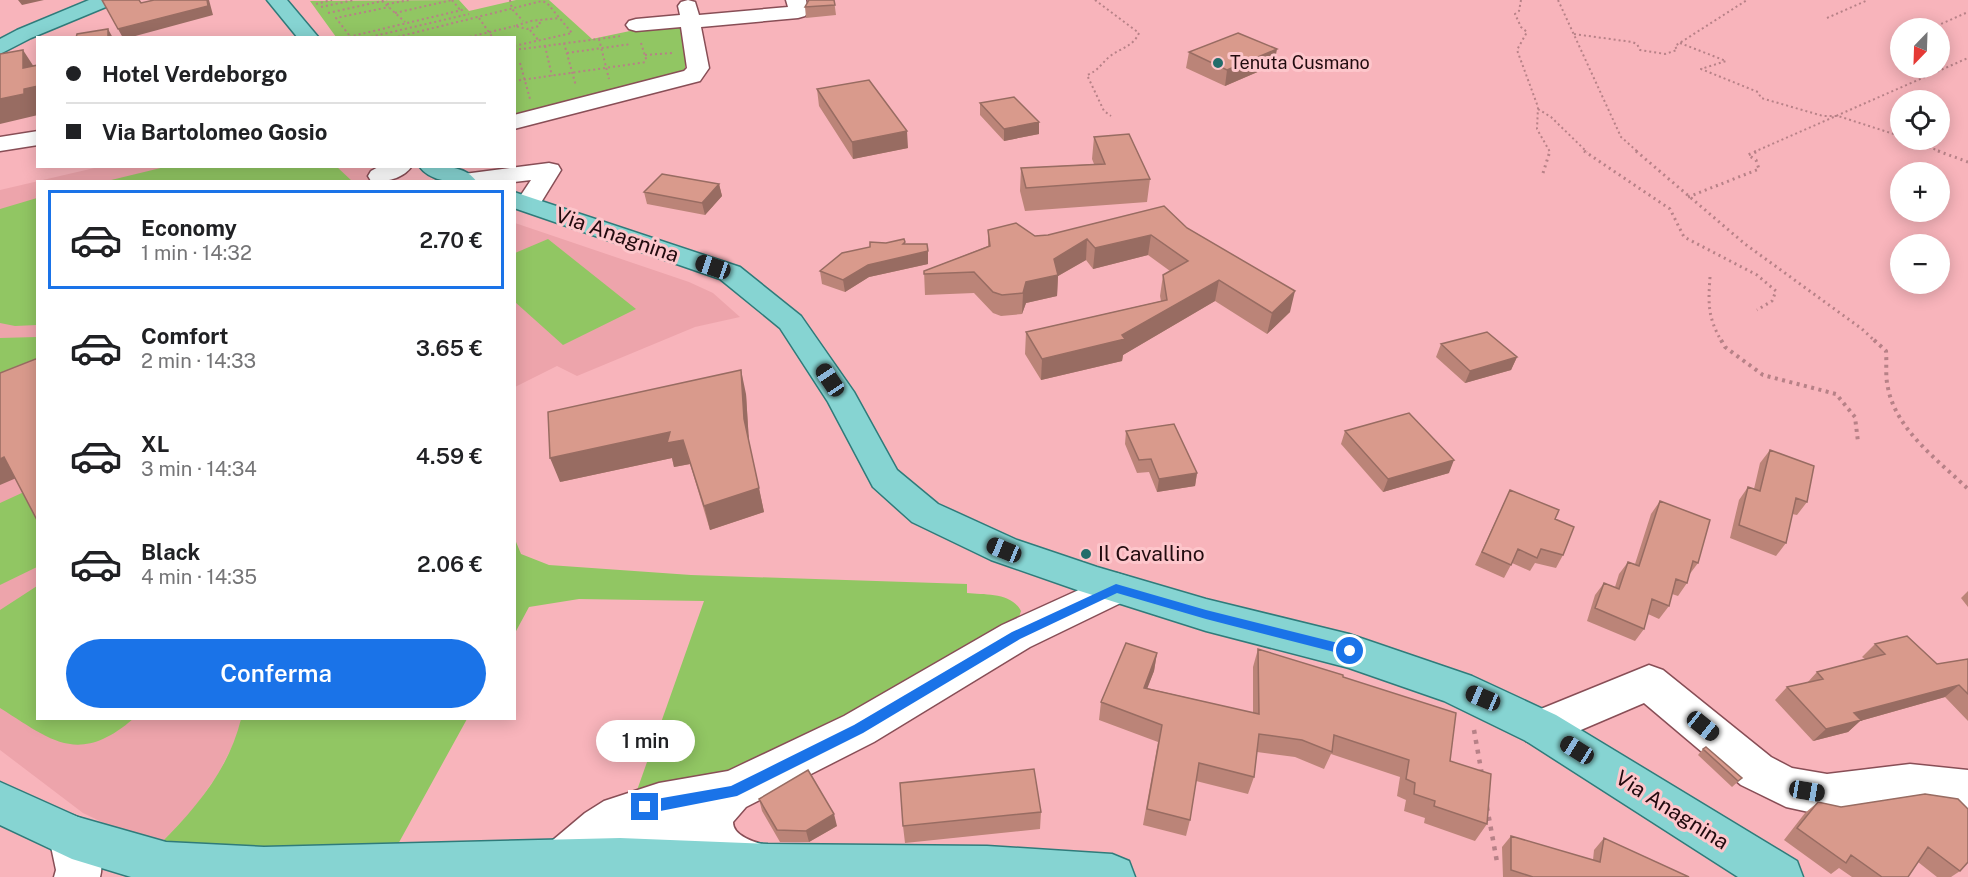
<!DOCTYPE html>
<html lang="it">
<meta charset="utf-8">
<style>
:root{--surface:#fff;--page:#f2f2f2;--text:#202124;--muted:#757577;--line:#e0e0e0;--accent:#1a73e8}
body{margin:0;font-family:"Public Sans",sans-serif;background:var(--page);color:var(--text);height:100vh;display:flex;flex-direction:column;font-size:22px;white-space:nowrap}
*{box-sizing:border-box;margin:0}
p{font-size:20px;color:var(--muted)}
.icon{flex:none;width:33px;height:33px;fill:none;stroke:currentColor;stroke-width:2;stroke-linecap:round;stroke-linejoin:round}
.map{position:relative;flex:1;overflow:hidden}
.drawer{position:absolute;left:36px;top:180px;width:480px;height:540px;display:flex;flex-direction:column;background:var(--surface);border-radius:0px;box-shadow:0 3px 15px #0003}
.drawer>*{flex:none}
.top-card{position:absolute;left:36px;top:36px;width:480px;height:132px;border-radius:0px;box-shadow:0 3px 15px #0003;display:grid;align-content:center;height:132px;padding:0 30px;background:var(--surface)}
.needle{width:39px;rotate:203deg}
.buttons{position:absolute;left:1890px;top:18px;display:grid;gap:12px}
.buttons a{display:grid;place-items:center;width:60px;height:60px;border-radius:50%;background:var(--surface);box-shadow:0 3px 15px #0003;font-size:30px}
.end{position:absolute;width:27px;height:27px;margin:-14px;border:8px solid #1a73e8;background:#fff;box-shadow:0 0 0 3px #fff}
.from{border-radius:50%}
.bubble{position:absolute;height:42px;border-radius:21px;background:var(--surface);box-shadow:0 3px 15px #0003;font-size:20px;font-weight:600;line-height:42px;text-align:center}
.car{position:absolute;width:18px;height:36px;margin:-18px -9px;border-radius:8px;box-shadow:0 0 4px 2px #0007;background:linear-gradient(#222 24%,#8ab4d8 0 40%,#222 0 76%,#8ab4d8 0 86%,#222 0)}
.top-card b{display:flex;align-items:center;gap:21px;height:57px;font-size:22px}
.top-card b+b{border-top:2px solid var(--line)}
.top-card i{width:15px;height:15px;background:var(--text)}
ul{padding:10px 0 0;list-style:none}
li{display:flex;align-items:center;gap:18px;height:99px;margin:0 12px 9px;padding:0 18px;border:3px solid transparent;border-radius:0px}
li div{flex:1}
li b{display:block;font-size:22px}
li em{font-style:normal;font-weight:600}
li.selected{border-color:var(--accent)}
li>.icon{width:54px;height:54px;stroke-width:1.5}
.cta{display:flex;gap:12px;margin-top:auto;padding:12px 30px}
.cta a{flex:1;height:69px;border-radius:36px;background:var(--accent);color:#fff;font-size:24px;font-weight:600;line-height:69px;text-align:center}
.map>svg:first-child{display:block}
.built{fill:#eda4ab}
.green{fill:#91c663}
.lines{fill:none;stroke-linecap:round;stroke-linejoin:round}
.minor-casing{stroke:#884e56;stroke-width:3}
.major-casing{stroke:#2f7b7a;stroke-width:3}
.path-far3{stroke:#b78187;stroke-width:2;stroke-dasharray:2 3;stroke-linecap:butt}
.path-far2{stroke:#b78187;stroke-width:3;stroke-dasharray:2 4;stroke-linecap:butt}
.path-far1{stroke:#b78187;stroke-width:4;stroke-dasharray:3 4.5;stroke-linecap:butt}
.path{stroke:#b78187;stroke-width:4.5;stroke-dasharray:4 6;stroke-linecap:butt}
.minor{fill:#fff;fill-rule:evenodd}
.major{fill:#86d4d2;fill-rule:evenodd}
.wall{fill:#bb8478}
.shaded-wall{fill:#986c62}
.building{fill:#d99a8c;stroke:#986c62;stroke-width:1.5}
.route{fill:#1a73e8}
.poi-dot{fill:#226d6b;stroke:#fdc6cb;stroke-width:2}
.labels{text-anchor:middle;stroke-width:6;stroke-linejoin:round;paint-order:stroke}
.far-poi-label{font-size:18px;fill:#220b0f;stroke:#fdc6cb;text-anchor:start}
.street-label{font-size:21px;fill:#220b0f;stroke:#fdc6cb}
.poi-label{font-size:21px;fill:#220b0f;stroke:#fdc6cb;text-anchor:start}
</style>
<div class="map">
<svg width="1968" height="877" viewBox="0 0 1968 877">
<rect width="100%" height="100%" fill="#f8b4bb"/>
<path class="built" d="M103,166L371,167L375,172L391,181L38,182V718L241,719L237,737L218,774L193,810L160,844L129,835L83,813L0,750V190Z
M515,223L689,282L713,293L740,317L695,327L577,376L557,366L515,387Z"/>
<path class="green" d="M459,0L469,11L516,0H549L592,39L668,23L685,25V72L515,118L514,38L336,37L310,1Z
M169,166L337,167L352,181H107Z
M37,198V325L15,326L0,323V209Z
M548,239L636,309L563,345L515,302V253Z
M37,337V383L0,398V338Z
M37,486V567L0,585V503Z
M514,537L521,554L549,565L691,575L967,584V593C985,595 1011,592 1021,611L1019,617L1013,621L882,702L725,778L635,796L704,601L579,599L529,607L515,633Z
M37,586L38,718L133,719C78,766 51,740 0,708V610Z
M241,719H467L397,846L314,854L160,844C196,808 229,769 241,719Z"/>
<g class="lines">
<g class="minor-casing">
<path id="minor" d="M688,0L695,2L699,15L788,7L786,0H806L808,12L805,16L798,18L701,27L709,68L700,81L514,129V115L684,71L687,68L681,27L636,31L629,29L626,25L629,21L636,19L680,15L678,6L681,2Z
M38,131V145L0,151V137Z
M549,163L558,165L561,170L537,209L528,212L519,209L515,204L531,180L514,182L452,181L455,176L464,174Z
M380,166H412C403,179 386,182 371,181L368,176L371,171Z
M1116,573L1129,577L1135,588L1129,599L1030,647L874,742L746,807L733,822C733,841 770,845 784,851L795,877C750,877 714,877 692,841L637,877H604L597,861L579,877H547L540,861L547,845L585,813L604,801L659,783L728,771L844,716L1002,625Z
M1649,665L1663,670L1771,757L1792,768L1827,774L1910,764L1968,770V812L1910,804L1827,816L1786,807L1741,785L1644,703L1541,747L1526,741L1520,728L1526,715Z
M72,815L88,821C95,837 105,860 100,877H54L56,870L49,837L56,821Z"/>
</g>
<g class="major-casing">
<path id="major" d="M89,0H116L113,4L31,38L0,54V39L17,30Z
M267,0H287L319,38H298Z
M419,166C438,166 465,164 477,182C458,182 432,184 419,166Z
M514,192L740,267L801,316L854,392L897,470L938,504L1017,540L1097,567L1206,599L1349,634L1472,676L1556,715L1797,861L1803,877H1738L1526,741L1444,701L1349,668L1206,631L1080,591L991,560L912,522L873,487L828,402L780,328L720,279L514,208Z
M0,782L78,817L166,842L264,847L620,838L768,844L987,846L1112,854L1129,861L1135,877H131L72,859L0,825Z"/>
</g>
<path class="path-far3" d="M452,0L461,11
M510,0L512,9L523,21
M1095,0L1139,33C1133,47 1120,48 1109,57C1101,64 1098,71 1087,75L1104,111L1111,116
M1521,0L1519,11L1515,14L1521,27L1527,32L1517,50L1538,107L1537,129L1550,152
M1558,0L1621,137L1638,152
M382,1L405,22
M316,4L332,0
M387,4L410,0
M321,7L354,0
M328,13L387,0
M395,13L452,0
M479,18L493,38
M1827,18L1868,0
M540,22L539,26L527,29L515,26L531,21L559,18
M1932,28L1968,12
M530,30L539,41
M1574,34L1632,42L1637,44L1640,50L1665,54L1677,50L1675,46L1747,0
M349,35L336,18L389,7
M344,38L466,9
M366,38L469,14
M393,38L542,1L547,3L572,33L514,46
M465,38L515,26
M599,39L609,79
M564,43L576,86
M641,43L647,62
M1680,43L1726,61L1701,69L1758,92L1761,98L1823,116H1838L1900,136
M545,46L552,76
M514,50L621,36
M567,53L631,44
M645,55L672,53
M520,63L530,99
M514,81L647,62
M1538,109L1551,117L1587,152
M1910,140L1942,152
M1754,152L1968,58"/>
<path class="path-far2" d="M1584,151L1670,209L1684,237L1757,275L1776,291L1772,301L1757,310
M1636,151L1745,244L1862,329L1876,342
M1938,151L1968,162
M1543,173L1550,151
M1688,197L1759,169L1756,160L1748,155L1758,151
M1710,277C1708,305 1708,318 1722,342"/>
<path class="path-far1" d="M1721,340L1725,347L1763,375L1836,394L1855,417L1858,442
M1874,340L1886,351C1887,363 1885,376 1888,388C1896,430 1939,461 1968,489"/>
<path class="path" d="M1474,730L1482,775
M1487,807L1497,862"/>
<use href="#minor" class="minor"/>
<use href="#major" class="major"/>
</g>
<path class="wall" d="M808,0H834L836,15L806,18L805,7L809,2Z
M1189,52L1274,65L1225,86L1186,68Z
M817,89L908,148L853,159L819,106Z
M980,103L1039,122V134L1004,141L980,115Z
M1094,137L1150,179L1147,202L1025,211L1020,191L1021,168L1094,164L1092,159Z
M719,184L722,196L705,215L647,204L644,192Z
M1187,228L1290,312L1267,334L1215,301L1123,355L1122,361L1041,380L1025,354L1026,332L1161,301L1160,296L1163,275L1170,271L1148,255L1093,269L1086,260L1058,276L1057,296L1026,303L1022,314L1001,316L993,313L974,293L925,295L924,271L988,246V230L1035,236Z
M905,244L928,264L869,277L845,292L822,284L820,271Z
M1441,344L1517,357L1511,370L1465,383L1436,357Z
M746,394L749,442L764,512L710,530L690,464L674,467L672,458L560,482Z
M1126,431L1197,473L1195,486L1157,492L1149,472L1137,473L1125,444Z
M1345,431L1449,473L1383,492L1341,444Z
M1770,450L1807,502L1797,515L1792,514L1786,543L1776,556L1730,538L1739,500L1748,487L1754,489L1760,463Z
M1660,501L1698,563L1689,575L1687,583L1678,596L1672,594L1669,606L1659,619L1648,614L1644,629L1635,641L1587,621L1595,595L1604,583L1615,587L1619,574L1628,562L1635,564L1651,514Z
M1504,503L1555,519L1563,555L1556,568L1535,563L1530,571L1512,563L1504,578L1475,565Z
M1968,591V607L1961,598Z
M1875,644L1937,664L1968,659V721L1945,697L1860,721L1848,732L1813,741L1775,700L1787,687L1807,683L1817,672L1865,659L1862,657Z
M1258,649L1343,677L1450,761L1487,824L1475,841L1424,823L1425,818L1404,811L1406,800L1397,796L1400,777L1331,754L1324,769L1295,757L1257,752L1254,777L1248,794L1196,781L1190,820L1186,836L1143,825L1158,742L1099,720L1101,702L1157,653L1154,671L1147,688L1253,713V667Z
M1703,749L1742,778L1732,787L1698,755Z
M1925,794L1960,871L1951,877H1937L1918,862L1908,877H1852L1839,868L1831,874L1784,840L1805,813L1818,802L1841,807Z
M759,799L837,826L809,842H780L762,811Z
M1041,812L1040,829L905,843L903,826Z
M1511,836L1593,860L1594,850L1604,838L1689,877H1503L1502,847Z"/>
<path class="shaded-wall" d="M18,0H44L22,5Z
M207,0H209L213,15L128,38H123L118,29Z
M108,29L113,38H108Z
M1277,49L1274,65L1225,86L1227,70Z
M23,50L36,70L38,86V115L0,124V99L23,68Z
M1039,122V134L1004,141V129Z
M907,131L908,148L853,159L852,142Z
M719,184L722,196L705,215L702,203Z
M1151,235L1148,255L1093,269L1095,248Z
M1087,239L1086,260L1058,276L1057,296L1026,303L1022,314L1023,293L1026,282L1054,259Z
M928,251V264L869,277L845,292L843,280L868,265Z
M1219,280L1215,301L1123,355L1122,361L1041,380L1042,359L1122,335Z
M1295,291L1290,312L1267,334L1272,313Z
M1517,357L1511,370L1465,383L1470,371Z
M741,370L746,394L749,443L744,419Z
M670,432L683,440L690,464L674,467L672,458L560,482L550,458Z
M4,457L21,476L0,485V459Z
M1454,460L1449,473L1383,492L1388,479Z
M1197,473L1195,486L1157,492L1159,479Z
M759,488L764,512L710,530L704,506Z
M1157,653L1154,671L1141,705L1144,688Z
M1959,685L1945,697L1860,721L1848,732L1813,741L1826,729L1854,713Z
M834,814L837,826L809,842L806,831Z"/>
<path class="building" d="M102,0H139L141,3L154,0H207L208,6L118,29Z
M809,0H834L835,5L805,7Z
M108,29V38H76L77,34Z
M1238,33L1277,49L1227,70L1189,52Z
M23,50V68L38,65V86L24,89V94L0,99V54Z
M869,80L907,131L852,142L817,89Z
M1014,97L1039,122L1004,129L980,103Z
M1129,134L1150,179L1026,188L1021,168L1105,164L1094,137Z
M662,174L719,184L702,203L644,192Z
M1164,206L1187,228L1295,291L1272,313L1219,280L1122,335L1125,339L1042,359L1026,332L1167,300L1163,275L1188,261L1151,235L1095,248L1087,239L1054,259L1058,275L1026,282L1023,293L1002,295L993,292L974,272L924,274V271L990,246L988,230L1016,223L1035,236L1048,235Z
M904,239L905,242L903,244H927L928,251L868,265L843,280L820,271L842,253L870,247V242L886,243Z
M1487,332L1517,357L1470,371L1441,344Z
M38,358V522L4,457L0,459V373Z
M741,370L744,419L759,488L704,506L683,440L667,443L670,432L550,458L548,412Z
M1409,413L1454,460L1388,479L1345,431Z
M1174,424L1197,473L1159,479L1151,459L1139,460L1126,431Z
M1770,450L1814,466L1807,502L1796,498L1786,543L1739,525L1748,487L1760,491Z
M1510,490L1559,510L1555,519L1574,527L1563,555L1541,549L1537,558L1518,549L1511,565L1482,552Z
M1660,501L1710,520L1698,563L1693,561L1687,583L1676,579L1669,606L1652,599L1644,629L1595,608L1604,583L1619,589L1628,562L1639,566Z
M1907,636L1937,664L1968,659V694L1959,685L1854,713L1861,720L1826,729L1787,687L1823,679L1817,672L1885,654L1875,644Z
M1126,643L1157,653L1144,688L1259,714L1258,649L1343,675V677L1456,713L1450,761L1491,774L1487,824L1434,806L1435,801L1414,794L1415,783L1406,779L1409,760L1334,735L1332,752L1302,740L1259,734L1254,777L1199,763L1190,820L1147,809L1162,725L1101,702Z
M1706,747L1742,778L1738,781L1703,749Z
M1034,769L1041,812L903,826L900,783Z
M808,770L834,814L806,831L777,830L759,799Z
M1925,794L1958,799L1968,809V862L1960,871L1928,847L1908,877H1882L1851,855L1846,863L1797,828L1818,802L1841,807Z
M1511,836L1600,862L1604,838L1689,877H1533L1511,870Z"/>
<path class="route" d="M1116,584L1206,610L1350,646L1355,651L1350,656L1206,619L1117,593L1020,639L863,733L737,796L645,814L640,812L638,807L640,803L645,801L731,786L854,725L1012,632Z"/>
<g class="poi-dot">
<circle cx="1218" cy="63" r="6"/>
<circle cx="1086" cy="554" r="6"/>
</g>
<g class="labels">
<g class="far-poi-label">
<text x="1230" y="69">Tenuta Cusmano</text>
</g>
<g class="street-label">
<text transform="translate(617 235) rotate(19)" y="7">Via Anagnina</text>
<text transform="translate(1672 810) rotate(32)" y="7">Via Anagnina</text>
</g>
<g class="poi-label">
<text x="1098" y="561">Il Cavallino</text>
</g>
</g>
</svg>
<div class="buttons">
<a><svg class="needle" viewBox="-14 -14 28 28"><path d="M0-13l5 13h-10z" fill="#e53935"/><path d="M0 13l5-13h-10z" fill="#757577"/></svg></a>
<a><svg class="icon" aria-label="locate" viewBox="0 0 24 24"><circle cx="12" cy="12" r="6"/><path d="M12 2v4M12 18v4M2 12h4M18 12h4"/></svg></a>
<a>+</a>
<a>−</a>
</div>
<i class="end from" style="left:1350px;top:651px"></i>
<i class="end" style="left:645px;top:807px"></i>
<div class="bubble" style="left:596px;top:720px;width:99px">1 min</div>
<i class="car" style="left:713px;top:267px;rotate:289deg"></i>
<i class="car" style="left:830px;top:380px;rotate:326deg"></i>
<i class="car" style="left:1004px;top:550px;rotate:292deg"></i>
<i class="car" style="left:1483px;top:698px;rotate:293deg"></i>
<i class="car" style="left:1703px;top:726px;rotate:129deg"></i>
<i class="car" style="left:1577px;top:750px;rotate:302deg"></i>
<i class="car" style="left:1807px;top:791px;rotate:100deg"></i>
<div class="top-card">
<b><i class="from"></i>Hotel Verdeborgo</b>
<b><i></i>Via Bartolomeo Gosio</b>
</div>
<section class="drawer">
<ul>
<li class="selected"><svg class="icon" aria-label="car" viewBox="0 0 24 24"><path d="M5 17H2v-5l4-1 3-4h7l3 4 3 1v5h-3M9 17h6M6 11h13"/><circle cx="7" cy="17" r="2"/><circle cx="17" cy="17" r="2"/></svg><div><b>Economy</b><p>1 min · 14:32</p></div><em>2.70 €</em></li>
<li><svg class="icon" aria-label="car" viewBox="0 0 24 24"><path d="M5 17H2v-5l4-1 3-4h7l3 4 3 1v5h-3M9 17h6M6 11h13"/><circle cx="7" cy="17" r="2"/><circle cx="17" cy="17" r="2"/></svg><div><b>Comfort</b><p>2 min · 14:33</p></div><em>3.65 €</em></li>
<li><svg class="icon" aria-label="car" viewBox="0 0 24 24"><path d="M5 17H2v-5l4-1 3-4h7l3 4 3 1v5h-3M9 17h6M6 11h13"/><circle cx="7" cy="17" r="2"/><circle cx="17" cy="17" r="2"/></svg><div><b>XL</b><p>3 min · 14:34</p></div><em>4.59 €</em></li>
<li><svg class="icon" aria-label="car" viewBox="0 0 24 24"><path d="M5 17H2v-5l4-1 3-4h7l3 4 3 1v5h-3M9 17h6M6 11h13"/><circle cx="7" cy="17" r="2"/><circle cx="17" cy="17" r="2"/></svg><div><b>Black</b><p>4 min · 14:35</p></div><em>2.06 €</em></li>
</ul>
<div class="cta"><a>Conferma</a></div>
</section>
</div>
